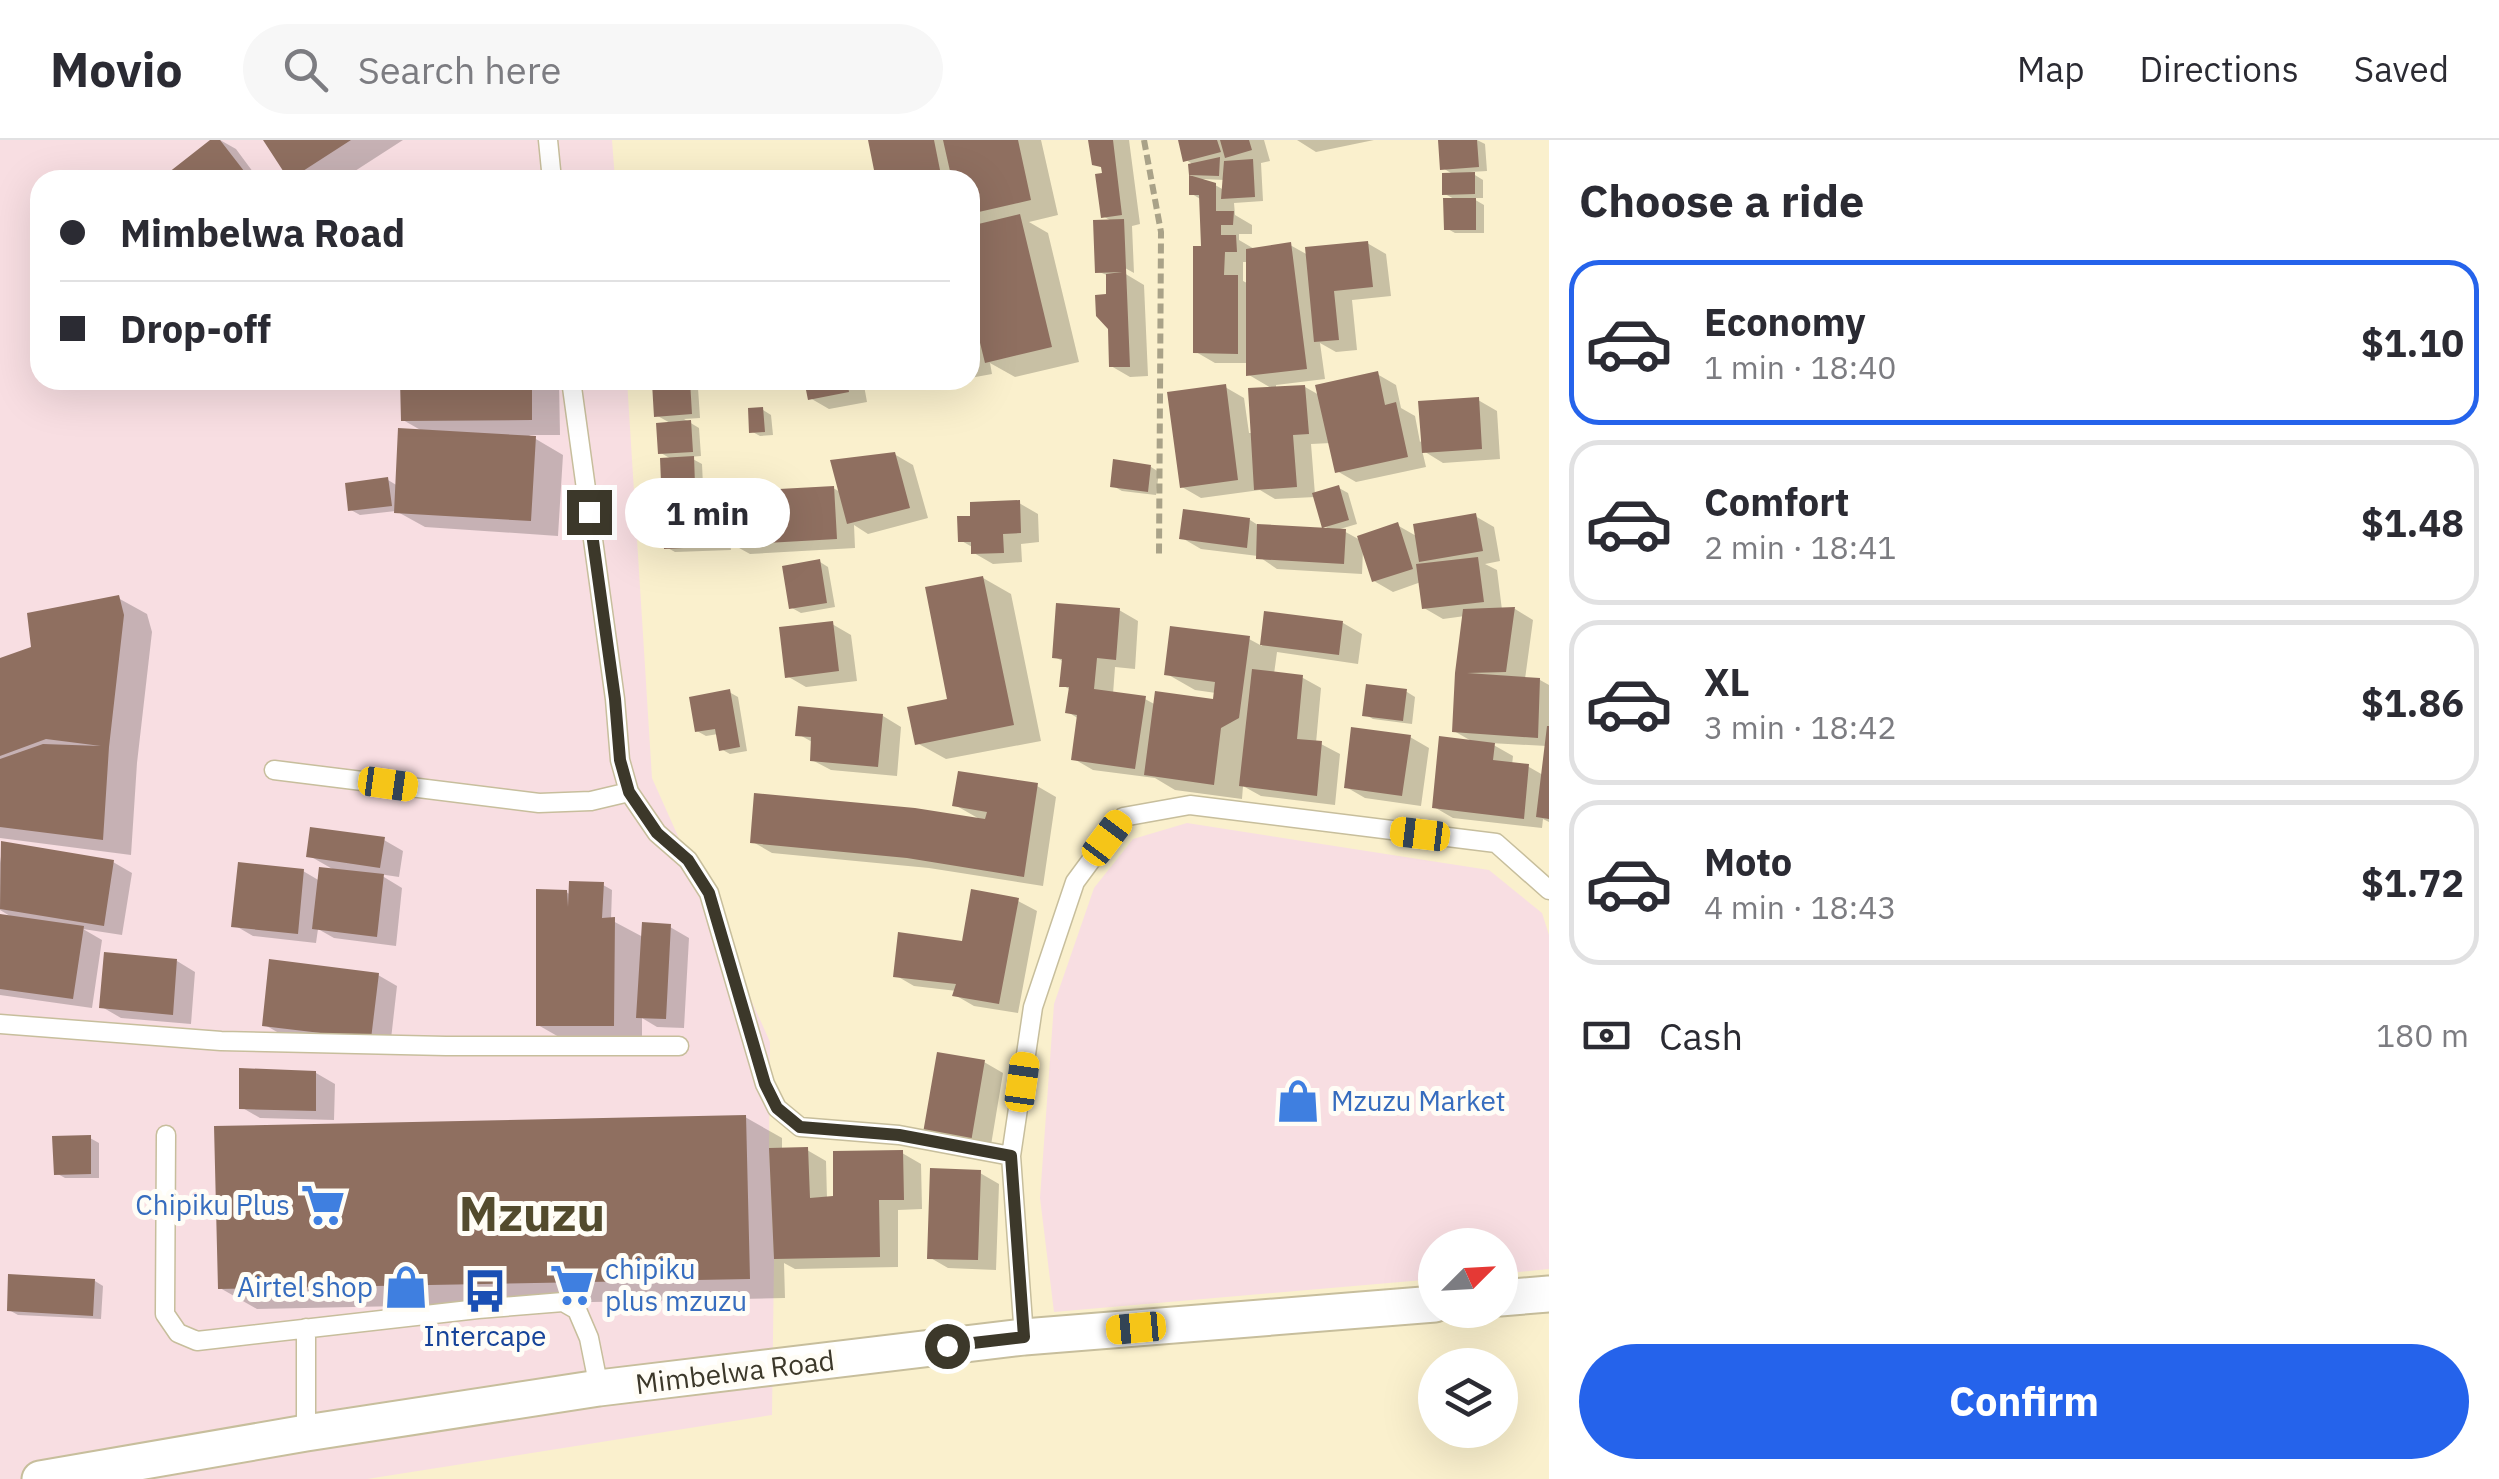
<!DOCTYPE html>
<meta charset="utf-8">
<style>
:root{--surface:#fff;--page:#f7f7f7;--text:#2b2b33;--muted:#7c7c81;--line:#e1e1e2;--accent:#2563eb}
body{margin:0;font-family:"IBM Plex Sans",sans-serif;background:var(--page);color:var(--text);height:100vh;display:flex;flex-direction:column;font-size:38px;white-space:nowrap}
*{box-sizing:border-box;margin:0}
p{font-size:32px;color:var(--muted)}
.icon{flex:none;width:55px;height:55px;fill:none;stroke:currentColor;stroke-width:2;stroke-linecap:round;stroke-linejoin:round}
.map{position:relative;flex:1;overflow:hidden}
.sheet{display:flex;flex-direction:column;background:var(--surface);width:950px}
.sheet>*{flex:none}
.guide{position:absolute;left:30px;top:30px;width:950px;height:220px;border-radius:30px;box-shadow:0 10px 40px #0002;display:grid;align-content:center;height:220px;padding:0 30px;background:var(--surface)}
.needle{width:65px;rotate:66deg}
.tools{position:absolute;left:1418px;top:1088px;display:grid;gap:20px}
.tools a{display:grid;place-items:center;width:100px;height:100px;border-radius:50%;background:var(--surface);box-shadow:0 10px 40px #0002;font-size:50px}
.end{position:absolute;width:45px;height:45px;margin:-22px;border:12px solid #3c382a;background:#fff;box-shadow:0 0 0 5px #fff}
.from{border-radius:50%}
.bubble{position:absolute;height:70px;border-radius:35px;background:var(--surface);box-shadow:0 10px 40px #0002;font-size:32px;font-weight:800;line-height:70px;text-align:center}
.car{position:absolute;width:30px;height:60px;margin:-30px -15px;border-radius:12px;box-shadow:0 0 8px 2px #0007;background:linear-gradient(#f5c518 24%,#345 0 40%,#f5c518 0 76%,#345 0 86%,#f5c518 0)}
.guide b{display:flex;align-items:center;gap:35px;height:95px;font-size:38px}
.guide b+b{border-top:2px solid var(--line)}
.guide i{width:25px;height:25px;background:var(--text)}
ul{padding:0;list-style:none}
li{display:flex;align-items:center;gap:30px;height:165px;margin:0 20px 15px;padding:0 10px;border:5px solid var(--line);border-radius:30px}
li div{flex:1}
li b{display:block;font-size:38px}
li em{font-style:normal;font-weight:800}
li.selected{border-color:var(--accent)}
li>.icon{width:90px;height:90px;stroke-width:1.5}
h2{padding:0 30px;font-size:45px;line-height:120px}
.pay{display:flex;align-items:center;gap:25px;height:110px;padding:0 30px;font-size:38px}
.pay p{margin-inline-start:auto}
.cta{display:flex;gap:20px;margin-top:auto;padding:20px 30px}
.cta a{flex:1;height:115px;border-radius:60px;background:var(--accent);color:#fff;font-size:40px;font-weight:800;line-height:115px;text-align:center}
header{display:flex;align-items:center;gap:60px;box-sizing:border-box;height:140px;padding:0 50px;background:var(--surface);border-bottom:2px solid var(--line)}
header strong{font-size:48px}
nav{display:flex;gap:55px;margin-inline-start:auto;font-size:35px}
.search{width:700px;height:90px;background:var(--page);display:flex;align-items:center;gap:25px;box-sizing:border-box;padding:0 35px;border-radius:55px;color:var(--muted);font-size:38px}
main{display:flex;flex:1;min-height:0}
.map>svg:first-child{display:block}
.commercial{fill:#f8dee2}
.shadow{fill:#0003;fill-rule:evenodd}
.building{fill:#8f6f60}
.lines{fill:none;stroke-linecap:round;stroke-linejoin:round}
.lane-casing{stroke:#c7be9c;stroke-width:21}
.street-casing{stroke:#c7be9c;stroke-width:39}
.path{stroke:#a9a288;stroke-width:6;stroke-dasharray:10 5;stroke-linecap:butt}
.lane{stroke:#fff;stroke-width:18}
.street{stroke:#fff;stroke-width:35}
.route{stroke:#3c382a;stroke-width:12}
.labels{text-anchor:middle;stroke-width:10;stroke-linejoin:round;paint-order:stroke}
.shop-label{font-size:28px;fill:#366cbe;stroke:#fffdf6;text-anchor:start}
.transit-label{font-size:28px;fill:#164399;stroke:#fffdf6}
.street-label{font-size:28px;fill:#3c382a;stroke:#fffdf6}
.town-label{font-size:48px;font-weight:bold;fill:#534b2d;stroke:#fffdf6}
</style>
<header>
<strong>Movio</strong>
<div class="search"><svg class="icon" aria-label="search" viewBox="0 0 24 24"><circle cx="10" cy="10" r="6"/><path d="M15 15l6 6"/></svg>Search here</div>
<nav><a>Map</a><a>Directions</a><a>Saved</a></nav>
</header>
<main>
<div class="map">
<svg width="1549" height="1339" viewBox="0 0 1549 1339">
<rect width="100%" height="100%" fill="#faf0cd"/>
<path class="commercial" d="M0,0H612L615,40H40V240H627L652,638L770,902L769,1008L774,1119L772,1275L367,1339H0Z
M1187,683L1489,730L1542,773L1549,795V1129L1500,1134V1105H1435V1139L1054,1172L1040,1058L1054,864L1094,748L1133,699Z"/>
<path class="shadow" d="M214,0H220L236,9L259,40H163Z
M266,0H403L341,40H293Z
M870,0H1041L1058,75L1029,82L1048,93L1079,222L1015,237L990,223L992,234L970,238V40H879Z
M1090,0H1129L1140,84L1132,86L1134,133L1116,123L1114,127L1144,145L1148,236L1130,237L1111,226L1109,136L1097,131L1113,82L1103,76L1105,35L1104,29L1094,23Z
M1181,0H1264L1270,21L1261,23L1263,61L1234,63L1235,75L1252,85V94H1239V100L1256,110L1290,105L1308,115L1367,103L1386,114L1391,156L1352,160L1357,210L1336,212L1320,203L1325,239L1276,245V249L1305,247L1321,256L1377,234L1396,245L1401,268L1415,276L1420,302L1478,260L1497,271L1500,319L1443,323L1422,310L1426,327L1356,342L1337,331L1331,303L1311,304L1315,355L1339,348L1348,353L1357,384L1340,389L1362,401L1397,385L1418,397L1475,376L1494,387L1500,421L1485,424L1497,430L1502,470L1515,469L1533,480L1525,539L1540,540L1549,545V682L1543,679L1542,688L1453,678L1434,667L1475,603L1454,591L1465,476L1443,479L1424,468L1421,442L1393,452L1374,441L1363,409L1362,434L1277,429L1258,416L1201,409L1182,398L1250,380L1261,387L1333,391L1324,386L1315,357L1275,359L1260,350L1201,358L1182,347L1225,247L1244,258L1249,293H1253L1273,249L1249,235V223H1215L1196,212L1203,108L1202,60L1192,54L1191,23L1186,20ZM1202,39L1225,40L1224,50L1215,45ZM1243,122H1249V144L1243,141ZM1490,603L1547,606L1543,635L1529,627L1512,625L1513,616Z
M1297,0H1374L1316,12Z
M1441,0H1477L1485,4L1487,31L1470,32L1483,40V58H1472L1484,65V93H1455L1446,88L1456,60L1445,54L1454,35L1443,28Z
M403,240H559L560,295H529L563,315L558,396L425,387L396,371L360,375L351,370L388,340L398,346L424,292L403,280Z
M662,240H684L698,248L700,278L684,279L699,288L701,316L689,317L702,324L703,346L713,352V369L673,370L664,365L673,320L661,313L672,284L656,275L670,245Z
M807,240H863L867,262L829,269L810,258Z
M924,240H956L931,244Z
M763,270L771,275L773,295L760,296L751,291Z
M894,314L913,325L928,378L868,394L854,385L855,408L750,414L730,403L731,410L675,412L666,407L720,379L729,384L746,383L833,348L842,353Z
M1151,327L1159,332L1156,355L1122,351L1113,346Z
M1019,363L1038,374L1039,402L1021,404L1022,422L993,424L974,413V408L960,400L973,379Z
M820,422L828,427L835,467L801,473L792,468Z
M983,438L1011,454L1041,601L946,619L917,603L950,561Z
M118,458L147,474L152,492L137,623L131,715L0,698V520L34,509Z
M1119,470L1138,481L1135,529L1115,527L1113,554L1145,559L1156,565L1215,562L1216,553L1195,550L1167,534L1249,499L1262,506L1266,474L1343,483L1362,494L1358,524L1277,512L1274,534L1303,538L1321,548L1316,603L1321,604L1340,614L1335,665L1261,656L1243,646L1242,659L1175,650L1155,638L1093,630L1074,619L1079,579L1068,572L1071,550L1062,545L1064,522L1055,517Z
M832,484L851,495L857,541L806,547L787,536Z
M1368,547L1407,552L1415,557L1412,584L1373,579L1364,574Z
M729,552L738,557L747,611L730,614L721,609L718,594L706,596L697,591Z
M883,576L901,587L897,636L831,630L812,620L814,603L798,594Z
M1410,597L1429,608L1421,666L1365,658L1346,647Z
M1037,646L1056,657L1043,746L929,728L772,713L753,702L983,681L955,665Z
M384,700L403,711L399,737L379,734L402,748L396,806L334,798L318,789L316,803L253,796L234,785L303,731L320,741L336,731L308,715Z
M3,704L113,722L132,733L122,795L83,789L102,800L92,868L0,855V777L15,779L0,770V723Z
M603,745L612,750L611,780L643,797L670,787L689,798L684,888L657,887L642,878V901H566L538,885L566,752L571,755Z
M1018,761L1037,771L1018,873L974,866L955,855L957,851L914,846L895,835L964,803Z
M177,821L195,832L191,884L121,878L102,867Z
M378,835L397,846L390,908L284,896L265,885Z
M984,922L1003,933L990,1011L945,1003Z
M316,933L335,944L334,980L260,978L241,967Z
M745,977L782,998V1010H807L826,1021L827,1059L836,1058L902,1013L921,1024L922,1069L898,1070V1127L795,1129L784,1123L785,1158L257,1169L220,1148Z
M90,998L99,1003V1038H65L56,1033Z
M980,1033L999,1044L996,1130L948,1128L929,1117Z
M95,1141L103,1146L101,1179L18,1175L9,1170Z"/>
<path class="building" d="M210,0H220L251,40H159Z
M263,0H351L289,40Z
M868,0H934L942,40H876Z
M943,0H1018L1031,60L970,74V40H952Z
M1088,0H1113L1122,75L1101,78L1095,34L1102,33L1101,27L1092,25Z
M1178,0H1217L1221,12L1183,22Z
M1220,0H1249L1252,10L1225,18Z
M1438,0H1477L1479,27L1440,30Z
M1220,17L1219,36L1189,35L1188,24Z
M1253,19L1255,57L1221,59L1224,21Z
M1475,32V54L1442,55V33Z
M1189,35L1216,43V71H1234L1233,85H1221V95H1236L1237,112H1225L1224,135H1238V214L1193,213V106H1201L1199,55H1189Z
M1443,58H1476V90H1444Z
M1020,74L1052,207L985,223L970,162V86Z
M1124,79L1130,227H1109L1108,189L1096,176L1095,155L1106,154V134L1122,132L1095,133L1093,80Z
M1368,101L1373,147L1334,151L1339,200L1314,202L1305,107Z
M1291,102L1307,229L1246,236V109Z
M1378,231L1385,265L1396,262L1408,317L1335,333L1315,245Z
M400,240H532V280L401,281Z
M804,240H847L849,252L808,260Z
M690,241L692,274L654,277L652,243Z
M1226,244L1238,340L1180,348L1167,252Z
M1305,245L1309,294L1293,295L1297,347L1254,350L1248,248Z
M1479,257L1482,309L1422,313L1418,261Z
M763,267L765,292L749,293L748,268Z
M691,280L693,312L658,314L656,283Z
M398,288L536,296L531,381L394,373Z
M895,312L910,368L847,384L830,320Z
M694,316L695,345H704L705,366L662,367L660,318Z
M1113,319L1151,325L1148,352L1110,347Z
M388,337L392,366L348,371L345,343Z
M1339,345L1349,380L1322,388L1312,353Z
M834,346L837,399L729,405L728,382L743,381V370L781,367L779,349Z
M1020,360L1021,393L1003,394L1004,413L971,414V402H958L957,376H970V362Z
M1183,369L1250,378L1247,408L1179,399Z
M1476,373L1483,411L1419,422L1413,384Z
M721,376L723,406L664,409L662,379Z
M1398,382L1413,429L1372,442L1357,396Z
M1257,384L1346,389L1344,424L1256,419Z
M1478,417L1484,462L1422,469L1416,424Z
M820,419L827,463L789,469L782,426Z
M983,436L1014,585L915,605L907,567L947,559L925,447Z
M119,455L124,475L109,607L103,700L0,687V619L43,604L101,606L46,599L0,616V518L31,507L27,473Z
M1056,463L1120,468L1116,520L1097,518L1094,549L1146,556L1135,629L1071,620L1077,575L1065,573L1069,547H1059L1062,519L1052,518Z
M1515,467L1506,532L1467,533L1540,538L1538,598L1452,592L1455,533L1463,469Z
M1264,471L1343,481L1339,515L1260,505Z
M833,481L839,531L785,538L779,487Z
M1170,486L1250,496L1239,578L1221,588L1214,645L1144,635L1155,551L1213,559L1215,542L1164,535Z
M1252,529L1303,535L1297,599L1322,601L1317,656L1239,646Z
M1366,544L1407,549L1403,581L1362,576Z
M730,549L740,607L719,611L715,589L695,592L689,557Z
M798,566L883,574L878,627L810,621L811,597L795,596Z
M1547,586H1549V679L1536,677Z
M1351,587L1411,595L1402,656L1344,648Z
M1439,596L1495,603L1493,620L1529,624L1524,679L1432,668Z
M958,631L1038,643L1024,737L907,718L750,703L754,653L915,668L985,679L987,672L952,666Z
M310,687L385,697L380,728L306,717Z
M1,701L114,720L104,786L0,769Z
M238,722L304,729L298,794L231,787Z
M319,727L384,734L377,797L312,789Z
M569,741L604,742L602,778L615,777L614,886H536V749L567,750L568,767Z
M971,749L1019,758L999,864L952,856L956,844L893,837L898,792L962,801Z
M0,774L84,786L73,859L0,849Z
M642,782L671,784L666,879L636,878Z
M104,812L177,819L173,875L99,868Z
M269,819L379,833L371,899L262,886Z
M937,912L985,920L971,1002L923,993Z
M239,928L316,931V971L239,969Z
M746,975L750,1139L218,1149L214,986Z
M91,995V1034L54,1035L52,996Z
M808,1007L810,1058L833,1056V1011L903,1010L904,1060H879L880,1117L774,1119L769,1008Z
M930,1028L981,1030L978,1120L927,1119Z
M8,1134L95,1139L93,1176L7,1171Z"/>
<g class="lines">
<g class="lane-casing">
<path id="lane" d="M548,0L552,40
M571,240L615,559L620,620L629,652L657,693L688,720L709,753L765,944L777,968L800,987L899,995L1011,1016
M274,630L539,663L591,661L629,652
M0,884L221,901L446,906H679
M166,995L165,1174L178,1193L197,1201L478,1169L563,1162L577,1170L589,1198L599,1248
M1024,1197L1011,1016L1033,867L1075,742L1123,677L1190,665L1496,703L1549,750
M306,1293V1188"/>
</g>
<g class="street-casing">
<path id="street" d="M1500,1158L1549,1154
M40,1339L306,1293L599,1248L1024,1197L1435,1164"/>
</g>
<path class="path" d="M1144,0L1161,92L1159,414"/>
<use href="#lane" class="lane"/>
<use href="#street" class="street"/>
</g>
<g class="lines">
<path class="route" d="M589,372L615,559L620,620L629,652L657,693L688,720L709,753L765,944L777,968L800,987L899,995L1011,1016L1024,1197L947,1206"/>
</g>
<defs>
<g id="shop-bare" transform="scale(3.45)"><path d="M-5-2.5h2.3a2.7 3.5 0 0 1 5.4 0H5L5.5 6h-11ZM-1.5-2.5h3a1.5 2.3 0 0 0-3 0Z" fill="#3f7fe0" stroke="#fffdf6" stroke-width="2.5" paint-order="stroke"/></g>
<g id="supermarket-bare" transform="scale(3.45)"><path d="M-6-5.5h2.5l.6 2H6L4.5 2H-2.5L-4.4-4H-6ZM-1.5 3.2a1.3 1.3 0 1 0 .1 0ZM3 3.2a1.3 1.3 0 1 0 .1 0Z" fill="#3f7fe0" stroke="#fffdf6" stroke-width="2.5" paint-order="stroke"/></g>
<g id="bus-bare" transform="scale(3.45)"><path d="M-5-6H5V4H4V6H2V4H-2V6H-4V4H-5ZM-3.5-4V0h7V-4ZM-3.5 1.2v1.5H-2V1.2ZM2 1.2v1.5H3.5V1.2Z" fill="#1a4fb4" stroke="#fffdf6" stroke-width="2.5" paint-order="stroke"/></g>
</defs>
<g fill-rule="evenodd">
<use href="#shop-bare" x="1298" y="961"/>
<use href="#supermarket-bare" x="323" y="1065"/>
<use href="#supermarket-bare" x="572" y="1145"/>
<use href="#shop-bare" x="406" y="1147"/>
<use href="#bus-bare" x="485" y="1151"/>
</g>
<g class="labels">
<g class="shop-label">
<text x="1331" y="971">Mzuzu Market</text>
<text x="290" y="1075" text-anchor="end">Chipiku Plus</text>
<text x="605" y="1139">chipiku<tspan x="605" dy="32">plus mzuzu</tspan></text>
<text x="373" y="1157" text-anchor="end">Airtel shop</text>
</g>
<g class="transit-label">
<text x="485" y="1206">Intercape</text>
</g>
<g class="street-label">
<text transform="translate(735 1232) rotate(-7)" y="10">Mimbelwa Road</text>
</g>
<g class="town-label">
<text x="532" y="1091">Mzuzu</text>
</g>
</g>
</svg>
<div class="tools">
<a><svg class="needle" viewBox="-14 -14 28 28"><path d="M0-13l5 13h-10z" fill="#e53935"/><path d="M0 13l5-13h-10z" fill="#7c7c81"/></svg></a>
<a><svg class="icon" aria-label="layers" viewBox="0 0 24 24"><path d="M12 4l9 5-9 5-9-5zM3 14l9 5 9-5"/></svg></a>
</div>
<i class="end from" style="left:947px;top:1206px"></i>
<i class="end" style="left:589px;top:372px"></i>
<div class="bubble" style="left:625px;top:338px;width:165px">1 min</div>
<i class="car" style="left:388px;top:644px;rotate:98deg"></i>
<i class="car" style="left:1420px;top:694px;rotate:277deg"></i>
<i class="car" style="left:1107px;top:698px;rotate:37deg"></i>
<i class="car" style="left:1022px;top:942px;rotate:8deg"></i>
<i class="car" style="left:1136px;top:1188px;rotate:265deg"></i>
<div class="guide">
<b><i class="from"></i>Mimbelwa Road</b>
<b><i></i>Drop-off</b>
</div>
</div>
<section class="sheet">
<h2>Choose a ride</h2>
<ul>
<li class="selected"><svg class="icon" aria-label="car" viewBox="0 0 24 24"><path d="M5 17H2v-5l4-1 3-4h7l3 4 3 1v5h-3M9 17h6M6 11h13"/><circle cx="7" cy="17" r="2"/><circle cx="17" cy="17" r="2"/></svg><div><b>Economy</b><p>1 min · 18:40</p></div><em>$1.10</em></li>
<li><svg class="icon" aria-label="car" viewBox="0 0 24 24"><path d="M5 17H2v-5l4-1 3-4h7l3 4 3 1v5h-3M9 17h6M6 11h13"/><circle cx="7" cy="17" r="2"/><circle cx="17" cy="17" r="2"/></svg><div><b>Comfort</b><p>2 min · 18:41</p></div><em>$1.48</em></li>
<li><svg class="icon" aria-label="car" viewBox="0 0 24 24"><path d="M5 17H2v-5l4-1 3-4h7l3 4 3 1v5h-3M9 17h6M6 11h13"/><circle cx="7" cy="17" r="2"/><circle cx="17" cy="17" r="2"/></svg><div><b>XL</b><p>3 min · 18:42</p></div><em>$1.86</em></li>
<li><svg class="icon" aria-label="car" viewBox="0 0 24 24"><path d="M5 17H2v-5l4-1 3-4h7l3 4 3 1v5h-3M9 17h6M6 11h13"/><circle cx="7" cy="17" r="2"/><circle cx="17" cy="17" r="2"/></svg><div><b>Moto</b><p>4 min · 18:43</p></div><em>$1.72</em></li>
</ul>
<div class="pay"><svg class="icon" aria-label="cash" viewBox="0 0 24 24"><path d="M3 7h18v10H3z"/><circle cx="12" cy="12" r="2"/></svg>Cash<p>180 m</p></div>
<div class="cta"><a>Confirm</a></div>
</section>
</main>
